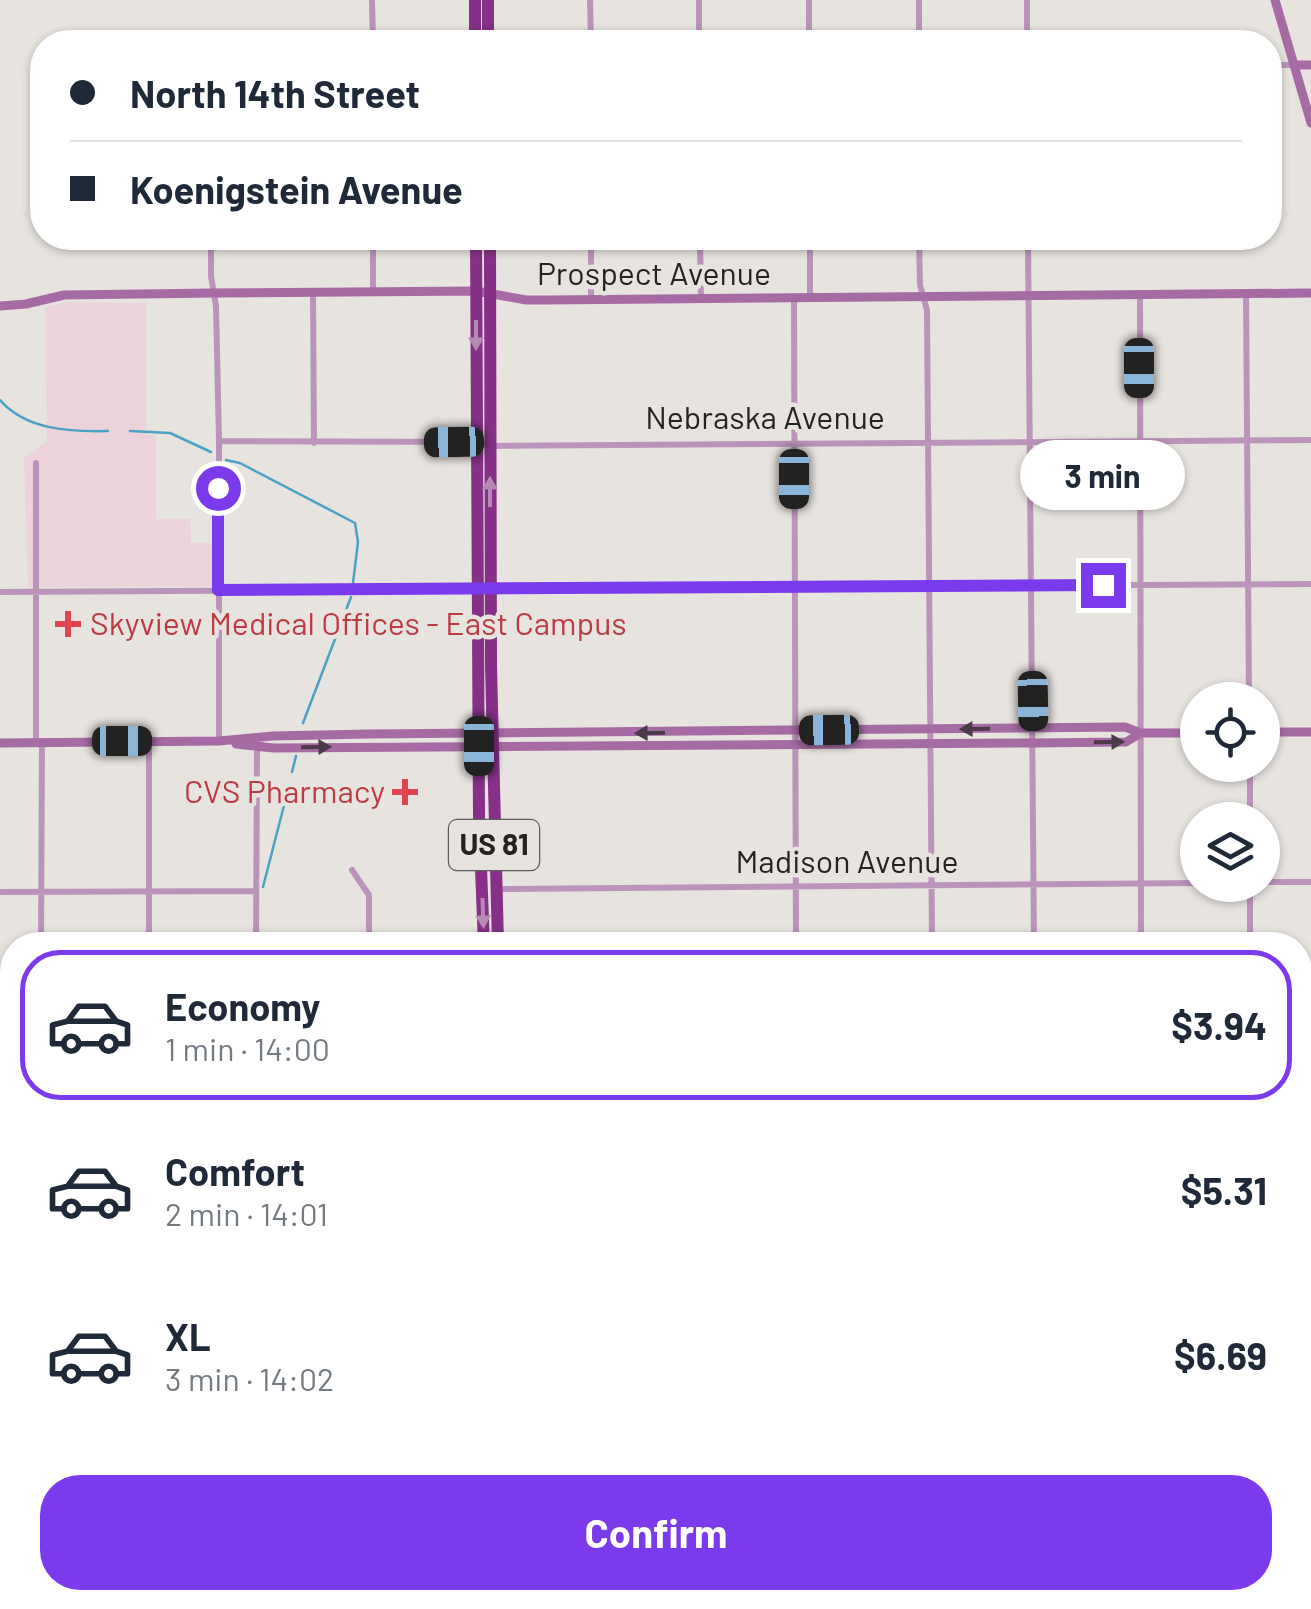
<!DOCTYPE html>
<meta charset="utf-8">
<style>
:root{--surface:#fff;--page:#f6f6f7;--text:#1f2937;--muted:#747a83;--line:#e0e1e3;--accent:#7c3aed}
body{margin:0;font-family:Barlow,sans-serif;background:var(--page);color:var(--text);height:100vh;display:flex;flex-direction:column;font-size:38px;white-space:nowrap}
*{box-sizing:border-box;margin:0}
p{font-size:32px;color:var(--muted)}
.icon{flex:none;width:55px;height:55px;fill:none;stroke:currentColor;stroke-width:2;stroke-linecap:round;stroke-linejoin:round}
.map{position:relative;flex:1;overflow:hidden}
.sheet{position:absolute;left:0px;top:932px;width:1312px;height:678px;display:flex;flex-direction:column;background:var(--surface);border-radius:40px 40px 0 0;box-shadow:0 2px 8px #0004}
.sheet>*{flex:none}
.top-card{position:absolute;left:30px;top:30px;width:1252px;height:220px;border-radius:40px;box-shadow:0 2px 8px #0004;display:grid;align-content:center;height:220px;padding:0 40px;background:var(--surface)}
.buttons{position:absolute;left:1180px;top:682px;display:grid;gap:20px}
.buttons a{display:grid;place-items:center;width:100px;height:100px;border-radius:50%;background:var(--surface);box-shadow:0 2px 8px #0004;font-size:50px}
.end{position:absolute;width:45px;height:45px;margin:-22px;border:12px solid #7c3aed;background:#fff;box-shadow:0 0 0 5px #fff}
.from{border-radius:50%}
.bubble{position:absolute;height:70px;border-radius:35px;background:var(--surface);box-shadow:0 2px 8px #0004;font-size:32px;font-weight:700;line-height:70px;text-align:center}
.car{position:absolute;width:30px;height:60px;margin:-30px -15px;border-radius:12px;box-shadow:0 0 8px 2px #0007;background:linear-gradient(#222 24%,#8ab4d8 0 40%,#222 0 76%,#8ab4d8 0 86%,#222 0)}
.top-card b{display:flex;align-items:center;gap:35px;height:95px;font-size:38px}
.top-card b+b{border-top:2px solid var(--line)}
.top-card i{width:25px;height:25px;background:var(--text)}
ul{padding:18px 0 0;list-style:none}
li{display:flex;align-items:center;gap:30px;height:150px;margin:0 20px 15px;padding:0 20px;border:5px solid transparent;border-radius:40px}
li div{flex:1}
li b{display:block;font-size:38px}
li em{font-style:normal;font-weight:700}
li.selected{border-color:var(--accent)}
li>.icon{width:90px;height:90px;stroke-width:1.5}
.button{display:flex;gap:20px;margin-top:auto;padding:20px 40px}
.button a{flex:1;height:115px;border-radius:40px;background:var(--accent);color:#fff;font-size:40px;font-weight:700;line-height:115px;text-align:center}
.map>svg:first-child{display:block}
.medical{fill:#ecd2da}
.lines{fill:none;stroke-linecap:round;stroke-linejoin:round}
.stream{stroke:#4ba2c7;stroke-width:2.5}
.street{stroke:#bc94bb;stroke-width:6}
.secondary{stroke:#a66ba5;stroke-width:9}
.highway{stroke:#863087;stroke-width:12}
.oneway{fill:#b68ab3}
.oneway2{fill:#4c3949}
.route{stroke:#7c3aed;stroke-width:12}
.health-dot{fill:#e0444e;stroke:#e7e3df;stroke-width:4}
.labels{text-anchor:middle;stroke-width:9;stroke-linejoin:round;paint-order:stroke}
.shield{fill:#e7e3df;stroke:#5f5d5b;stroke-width:2.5}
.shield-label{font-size:30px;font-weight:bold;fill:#252322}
.street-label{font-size:32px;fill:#252322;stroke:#e7e3df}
.health-label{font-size:32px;fill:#be3a42;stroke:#e7e3df;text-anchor:start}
</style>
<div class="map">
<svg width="1311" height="1609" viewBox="0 0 1311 1609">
<rect width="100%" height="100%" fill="#e7e3df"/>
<path class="medical" d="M67,302L146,303V435H156V519H190L191,543H213L214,586L28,587L24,458L47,441L45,307Z"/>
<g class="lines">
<path class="stream" d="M0,400C26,430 71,432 108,431
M130,431L170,433L211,452
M226,460L240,463L355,523L358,542L353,583
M303,723L351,597
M292,772L296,756
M263,887L289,786
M243,945L247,935
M0,1531L12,1501"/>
<path class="street" d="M372,0L373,42
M590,0L591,42
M699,0V42
M1027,0V42
M809,42V0
M919,42V0
M1270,65H1293
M211,238V276L216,306L219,441V741
M373,238V292
M591,238V300
M700,238L701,299
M919,238L920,285L927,310L932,945
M1028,238L1034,945
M313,293L314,443
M1246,293L1249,700
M1140,294L1141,945
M794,298L796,945
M810,298V238
M219,441L476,442L490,446L1311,440
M36,463V742
M491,589L1311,584
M0,592L479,589
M149,741V945
M1250,820V765
M352,870L369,895V945
M1262,882H1311
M1250,885V945
M497,889L1198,883
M0,892L256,891
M41,945L42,742
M256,945L257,746
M1300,1026H1311
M0,1037H12
M1300,1171H1311
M0,1180H12
M1300,1299H1311
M1300,1424H1311
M257,1598V1609
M930,1598V1609
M1142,1598V1609
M45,1609V1598
M642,1609V1598
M836,1609L844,1598
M1035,1609V1598
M1251,1609V1598"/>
<path class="secondary" d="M1275,0L1311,123
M1294,65H1311
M0,306L26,304L64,295L214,293L476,291L526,300H548L1311,293
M1262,732H1311
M0,743L219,741L273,736L368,734L1125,727L1141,733H1198
M236,744L274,748L1034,743L1126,742L1141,733
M1300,1552L1311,1550
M0,1563H12"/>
<path class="highway" d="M475,42V0
M488,42V0
M476,238L479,817L484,945
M490,238L491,666L498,945
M488,1598V1609"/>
</g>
<defs><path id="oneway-solid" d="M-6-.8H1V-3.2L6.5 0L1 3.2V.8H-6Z" transform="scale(2.5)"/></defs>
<g class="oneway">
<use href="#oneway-solid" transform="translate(476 335) rotate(90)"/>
<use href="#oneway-solid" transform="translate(490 492) rotate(-90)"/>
<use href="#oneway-solid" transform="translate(483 913) rotate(88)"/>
</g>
<g class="oneway2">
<use href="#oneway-solid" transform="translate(975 729) rotate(179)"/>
<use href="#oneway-solid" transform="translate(650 733) rotate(179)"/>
<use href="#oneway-solid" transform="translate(1109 742) rotate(-1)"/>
<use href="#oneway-solid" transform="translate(316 747) rotate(-1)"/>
</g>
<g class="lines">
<path class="route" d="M218,488V590L1103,585"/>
</g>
<g class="health-dot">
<path d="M63 609h10v10h10v10h-10v10h-10v-10h-10v-10h10z"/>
<path d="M400 777h10v10h10v10h-10v10h-10v-10h-10v-10h10z"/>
</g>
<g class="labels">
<rect class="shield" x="449" y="820" width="90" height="50" rx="8"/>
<g class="shield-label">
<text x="494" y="855">US 81</text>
</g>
<g class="street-label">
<text x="654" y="285">Prospect Avenue</text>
<text x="765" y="429">Nebraska Avenue</text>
<text x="847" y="873">Madison Avenue</text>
</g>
<g class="health-label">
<text x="90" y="635">Skyview Medical Offices - East Campus</text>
<text x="385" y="803" text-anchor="end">CVS Pharmacy</text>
</g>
</g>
</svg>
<div class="buttons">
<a><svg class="icon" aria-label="locate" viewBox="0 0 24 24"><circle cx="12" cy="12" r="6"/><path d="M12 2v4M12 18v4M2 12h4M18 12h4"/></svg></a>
<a><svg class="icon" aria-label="layers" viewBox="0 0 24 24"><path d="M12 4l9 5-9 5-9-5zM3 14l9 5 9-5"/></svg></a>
</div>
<i class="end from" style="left:218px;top:488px"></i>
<i class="end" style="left:1103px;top:585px"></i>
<div class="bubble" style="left:1020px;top:440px;width:165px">3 min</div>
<i class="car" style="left:1139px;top:368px;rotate:180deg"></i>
<i class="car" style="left:454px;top:442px;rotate:269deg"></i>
<i class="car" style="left:794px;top:479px;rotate:180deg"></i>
<i class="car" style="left:1033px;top:701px;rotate:179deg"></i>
<i class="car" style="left:829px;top:730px;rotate:269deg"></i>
<i class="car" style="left:122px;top:741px;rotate:90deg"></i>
<i class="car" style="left:479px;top:746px;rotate:180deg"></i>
<div class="top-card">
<b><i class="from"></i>North 14th Street</b>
<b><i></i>Koenigstein Avenue</b>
</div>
<section class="sheet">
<ul>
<li class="selected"><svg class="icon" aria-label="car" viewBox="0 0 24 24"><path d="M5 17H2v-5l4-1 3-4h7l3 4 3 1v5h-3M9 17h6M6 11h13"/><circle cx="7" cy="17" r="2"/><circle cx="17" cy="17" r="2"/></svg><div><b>Economy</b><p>1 min · 14:00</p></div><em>$3.94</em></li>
<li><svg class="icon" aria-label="car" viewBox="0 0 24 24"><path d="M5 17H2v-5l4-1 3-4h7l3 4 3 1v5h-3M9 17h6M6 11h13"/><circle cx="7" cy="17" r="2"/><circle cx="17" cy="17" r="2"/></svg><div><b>Comfort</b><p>2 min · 14:01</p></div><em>$5.31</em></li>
<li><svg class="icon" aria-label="car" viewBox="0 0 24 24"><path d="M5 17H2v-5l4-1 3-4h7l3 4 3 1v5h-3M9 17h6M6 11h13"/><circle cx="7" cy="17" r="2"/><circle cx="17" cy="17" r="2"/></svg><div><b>XL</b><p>3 min · 14:02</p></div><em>$6.69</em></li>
</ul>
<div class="button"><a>Confirm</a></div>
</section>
</div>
